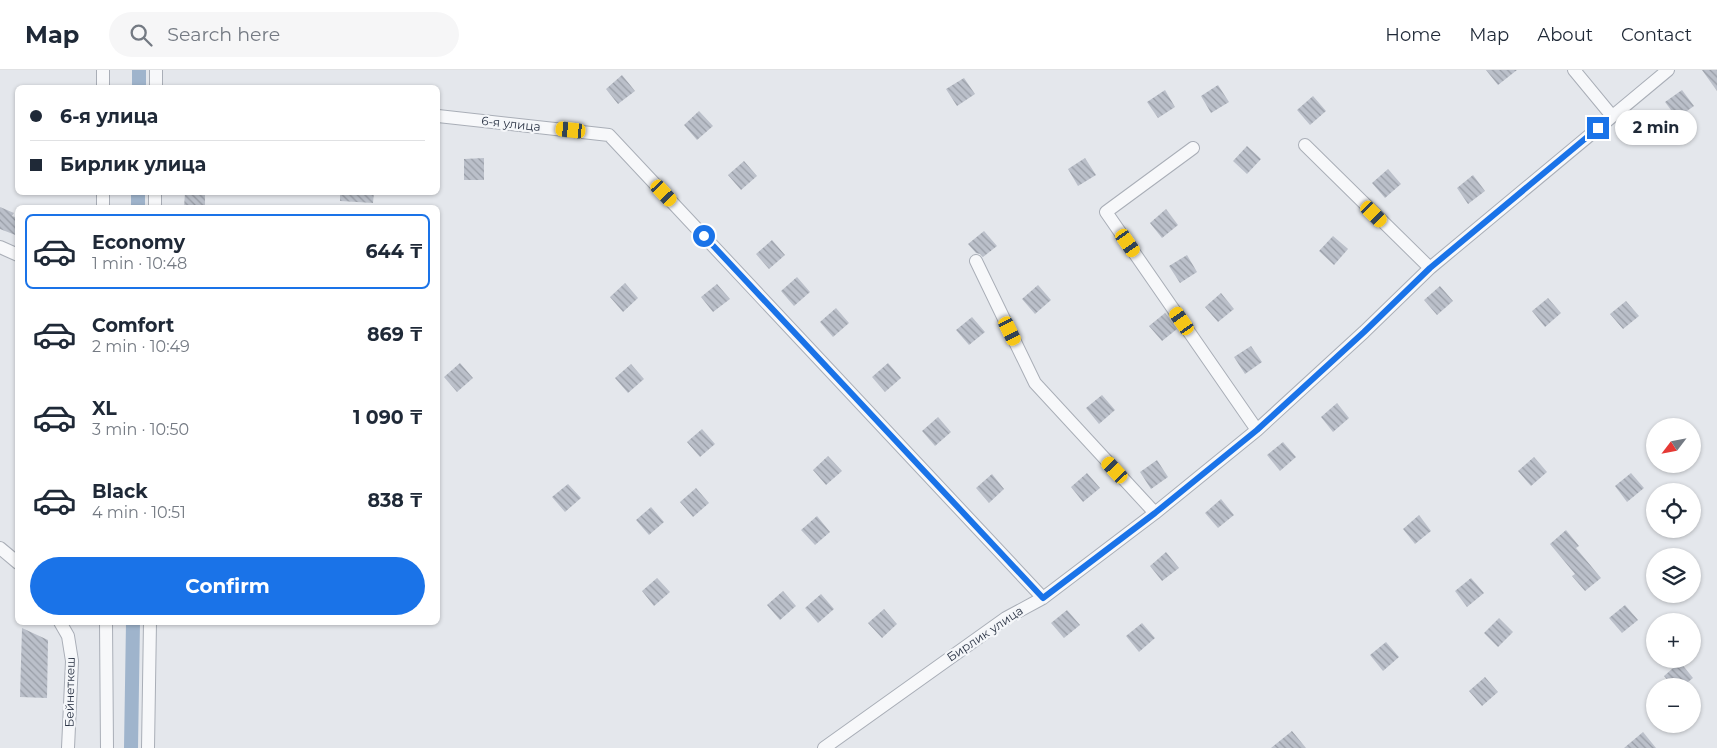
<!DOCTYPE html>
<meta charset="utf-8">
<style>
:root{--surface:#fff;--page:#f6f6f7;--text:#1f2937;--muted:#747a83;--line:#e0e1e3;--accent:#1a73e8}
body{margin:0;font-family:Montserrat,sans-serif;background:var(--page);color:var(--text);height:100vh;display:flex;flex-direction:column;font-size:19px;white-space:nowrap}
*{box-sizing:border-box;margin:0}
p{font-size:16px;color:var(--muted)}
.icon{flex:none;width:28px;height:28px;fill:none;stroke:currentColor;stroke-width:2;stroke-linecap:round;stroke-linejoin:round}
.map{position:relative;flex:1;overflow:hidden}
.details{position:absolute;left:15px;top:135px;width:425px;height:420px;display:flex;flex-direction:column;background:var(--surface);border-radius:8px;box-shadow:0 1px 4px #0004}
.details>*{flex:none}
.guide{position:absolute;left:15px;top:15px;width:425px;height:110px;border-radius:8px;box-shadow:0 1px 4px #0004;display:grid;align-content:center;height:110px;padding:0 15px;background:var(--surface)}
.needle{width:32px;rotate:238deg}
.controls{position:absolute;left:1646px;top:348px;display:grid;gap:10px}
.controls a{display:grid;place-items:center;width:55px;height:55px;border-radius:50%;background:var(--surface);box-shadow:0 1px 4px #0004;font-size:25px}
.end{position:absolute;width:22px;height:22px;margin:-11px;border:6px solid #1a73e8;background:#fff;box-shadow:0 0 0 2px #fff}
.from{border-radius:50%}
.bubble{position:absolute;height:35px;border-radius:18px;background:var(--surface);box-shadow:0 1px 4px #0004;font-size:16px;font-weight:700;line-height:35px;text-align:center}
.car{position:absolute;width:15px;height:30px;margin:-15px -8px;border-radius:6px;box-shadow:0 0 4px 1px #0007;background:linear-gradient(#f5c518 24%,#345 0 40%,#f5c518 0 76%,#345 0 86%,#f5c518 0)}
.guide b{display:flex;align-items:center;gap:18px;height:48px;font-size:19px}
.guide b+b{border-top:1px solid var(--line)}
.guide i{width:12px;height:12px;background:var(--text)}
ul{padding:9px 0 0;list-style:none}
li{display:flex;align-items:center;gap:15px;height:75px;margin:0 10px 8px;padding:0 5px;border:2px solid transparent;border-radius:8px}
li div{flex:1}
li b{display:block;font-size:19px}
li em{font-style:normal;font-weight:700}
li.on{border-color:var(--accent)}
li>.icon{width:45px;height:45px;stroke-width:1.5}
.button{display:flex;gap:10px;margin-top:auto;padding:10px 15px}
.button a{flex:1;height:58px;border-radius:30px;background:var(--accent);color:#fff;font-size:20px;font-weight:700;line-height:58px;text-align:center}
header{display:flex;align-items:center;gap:30px;box-sizing:border-box;height:70px;padding:0 25px;background:var(--surface);border-bottom:1px solid var(--line)}
header strong{font-size:24px}
nav{display:flex;gap:28px;margin-inline-start:auto;font-size:18px}
.search{width:350px;height:45px;background:var(--page);display:flex;align-items:center;gap:12px;box-sizing:border-box;padding:0 18px;border-radius:28px;color:var(--muted);font-size:19px}
.map>svg:first-child{display:block}
.lines{fill:none;stroke-linecap:round;stroke-linejoin:round}
.canal{stroke:#9fb4cc;stroke-width:14}
.building{fill:url(#building-back-hatch)}
.minor-casing{stroke:#a9aeb7;stroke-width:14}
.minor{stroke:#f7f8fa;stroke-width:12}
.route{stroke:#1a73e8;stroke-width:6}
.labels{text-anchor:middle;stroke-width:4.5;stroke-linejoin:round;paint-order:stroke}
.street-label{font-size:12px;fill:#2b3445;stroke:#f4f6f9}
</style>
<header>
<strong>Map</strong>
<div class="search"><svg class="icon" aria-label="search" viewBox="0 0 24 24"><circle cx="10" cy="10" r="6"/><path d="M15 15l6 6"/></svg>Search here</div>
<nav><a>Home</a><a>Map</a><a>About</a><a>Contact</a></nav>
</header>
<div class="map">
<svg width="1717" height="678" viewBox="0 0 1717 678">
<defs>
<pattern id="building-back-hatch" width="6" height="6" patternUnits="userSpaceOnUse" patternTransform="scale(1.25)"><rect width="6" height="6" fill="#bbc0ca"/><path d="M-1 5l2 2M0 0l6 6M5-1l2 2" fill="none" stroke="#989da6"/></pattern>
</defs>
<rect width="100%" height="100%" fill="#e4e7ec"/>
<g class="lines">
<path class="canal" d="M139,18V0
M138,138V122
M131,678L133,552"/>
</g>
<path class="building" d="M1486,0H1517L1498,15Z
M1702,0H1717V21Z
M622,5L635,21L618,34L606,19Z
M964,8L975,24L957,36L946,19Z
M1218,15L1229,32L1211,43L1201,26Z
M1165,20L1175,37L1158,48L1147,32Z
M1682,20L1694,36L1677,48L1665,32Z
M1313,26L1326,41L1310,55L1297,40Z
M699,41L713,56L697,70L684,55Z
M1648,44L1660,60L1643,73L1631,57Z
M1247,76L1261,89L1247,104L1233,91Z
M484,88V110H464V89Z
M1085,88L1096,105L1078,116L1068,99Z
M744,91L757,106L741,120L728,105Z
M1388,99L1401,114L1385,128L1372,113Z
M1473,105L1485,121L1468,134L1457,118Z
M185,122H205V138H184Z
M340,122H374L373,133L340,131Z
M0,137L14,143L12,146L18,148V166L0,159Z
M1166,139L1178,155L1162,168L1150,153Z
M984,161L997,176L983,187L980,184L976,183L968,174Z
M1333,166L1348,179L1334,195L1319,181Z
M772,170L785,185L769,199L756,184Z
M1187,185L1197,202L1180,213L1169,196Z
M797,207L810,222L794,236L781,221Z
M625,213L638,228L623,242L610,227Z
M717,214L730,229L713,242L701,227Z
M1038,215L1051,230L1035,244L1022,229Z
M1440,216L1453,231L1437,245L1424,230Z
M1221,223L1234,239L1218,252L1205,237Z
M1548,228L1561,243L1545,257L1532,241Z
M1626,231L1639,246L1623,259L1610,244Z
M836,238L849,253L833,267L820,252Z
M1165,243L1177,259L1162,271L1149,256Z
M972,247L985,262L969,275L956,260Z
M1251,276L1262,292L1245,304L1234,287Z
M460,293L473,308L457,322L444,307Z
M888,293L901,308L885,322L872,307Z
M631,294L644,309L628,323L615,308Z
M1102,325L1115,340L1099,354L1086,338Z
M1337,333L1349,348L1333,362L1321,347Z
M938,347L951,362L935,376L922,361Z
M702,359L715,374L700,387L687,372Z
M1283,372L1296,387L1280,401L1267,385Z
M828,386L842,401L826,415L813,400Z
M1534,387L1547,402L1531,416L1518,401Z
M1157,390L1168,407L1151,419L1140,402Z
M1087,403L1100,418L1083,432L1071,417Z
M1631,403L1644,418L1627,432L1615,416Z
M992,404L1004,419L989,433L976,418Z
M568,414L581,428L565,442L552,427Z
M696,418L709,433L693,447L680,432Z
M1221,429L1234,445L1218,458L1205,443Z
M651,437L664,452L649,465L636,450Z
M1419,445L1431,461L1415,474L1403,459Z
M817,446L830,462L815,475L801,460Z
M1566,460L1579,476L1576,478L1601,508L1585,521L1572,506L1575,504L1550,474Z
M1166,482L1179,498L1162,511L1150,496Z
M657,508L670,522L654,536L642,521Z
M1471,508L1484,523L1467,537L1455,521Z
M783,521L796,536L780,550L767,535Z
M821,524L834,539L818,553L805,538Z
M1625,535L1638,550L1622,563L1609,548Z
M884,539L897,554L882,568L868,553Z
M1067,540L1080,555L1064,568L1051,553Z
M1499,548L1513,562L1498,577L1484,563Z
M1142,553L1155,568L1139,582L1126,566Z
M22,558L48,570L47,628L20,627Z
M1386,572L1399,587L1383,601L1370,585Z
M1680,592L1693,608L1683,616H1673L1664,606Z
M1485,607L1498,622L1482,636L1469,621Z
M1292,661L1306,678H1271Z
M1643,662L1656,678H1624Z"/>
<g class="lines">
<g class="minor-casing">
<path id="minor" d="M1574,0L1612,46
M103,18V0
M156,18V0
M438,46L609,65L1043,528
M1305,75L1430,198
M1193,78L1106,142L1257,360
M103,138V122
M155,138V122
M0,177L18,185
M976,191L1035,313L1155,443
M0,478L18,493
M60,552L68,566L72,591L68,678
M106,552L107,678
M148,678L150,552
M824,678L1006,548L1043,528L1155,443L1257,360L1364,262L1430,198L1668,0"/>
</g>
<use href="#minor" class="minor"/>
</g>
<g class="lines">
<path class="route" d="M704,166L1043,528L1155,443L1257,360L1364,262L1430,198L1598,58"/>
</g>
<g class="labels">
<g class="street-label">
<text transform="translate(511 54) rotate(6)" y="4">6-я улица</text>
<text transform="translate(985 564) rotate(-34)" y="4">Бирлик улица</text>
<text transform="translate(70 622) rotate(-89)" y="4">Бейнеткеш</text>
</g>
</g>
</svg>
<div class="controls">
<a><svg class="needle" viewBox="-14 -14 28 28"><path d="M0-13l5 13h-10z" fill="#e53935"/><path d="M0 13l5-13h-10z" fill="#747a83"/></svg></a>
<a><svg class="icon" aria-label="locate" viewBox="0 0 24 24"><circle cx="12" cy="12" r="6"/><path d="M12 2v4M12 18v4M2 12h4M18 12h4"/></svg></a>
<a><svg class="icon" aria-label="layers" viewBox="0 0 24 24"><path d="M12 4l9 5-9 5-9-5zM3 14l9 5 9-5"/></svg></a>
<a>+</a>
<a>−</a>
</div>
<i class="end from" style="left:704px;top:166px"></i>
<i class="end" style="left:1598px;top:58px"></i>
<div class="bubble" style="left:1615px;top:40px;width:82px">2 min</div>
<i class="car" style="left:571px;top:60px;rotate:276deg"></i>
<i class="car" style="left:664px;top:123px;rotate:137deg"></i>
<i class="car" style="left:1374px;top:144px;rotate:135deg"></i>
<i class="car" style="left:1128px;top:173px;rotate:145deg"></i>
<i class="car" style="left:1182px;top:251px;rotate:325deg"></i>
<i class="car" style="left:1010px;top:261px;rotate:154deg"></i>
<i class="car" style="left:1115px;top:400px;rotate:317deg"></i>
<div class="guide">
<b><i class="from"></i>6-я улица</b>
<b><i></i>Бирлик улица</b>
</div>
<section class="details">
<ul>
<li class="on"><svg class="icon" aria-label="car" viewBox="0 0 24 24"><path d="M5 17H2v-5l4-1 3-4h7l3 4 3 1v5h-3M9 17h6M6 11h13"/><circle cx="7" cy="17" r="2"/><circle cx="17" cy="17" r="2"/></svg><div><b>Economy</b><p>1 min · 10:48</p></div><em>644 ₸</em></li>
<li><svg class="icon" aria-label="car" viewBox="0 0 24 24"><path d="M5 17H2v-5l4-1 3-4h7l3 4 3 1v5h-3M9 17h6M6 11h13"/><circle cx="7" cy="17" r="2"/><circle cx="17" cy="17" r="2"/></svg><div><b>Comfort</b><p>2 min · 10:49</p></div><em>869 ₸</em></li>
<li><svg class="icon" aria-label="car" viewBox="0 0 24 24"><path d="M5 17H2v-5l4-1 3-4h7l3 4 3 1v5h-3M9 17h6M6 11h13"/><circle cx="7" cy="17" r="2"/><circle cx="17" cy="17" r="2"/></svg><div><b>XL</b><p>3 min · 10:50</p></div><em>1 090 ₸</em></li>
<li><svg class="icon" aria-label="car" viewBox="0 0 24 24"><path d="M5 17H2v-5l4-1 3-4h7l3 4 3 1v5h-3M9 17h6M6 11h13"/><circle cx="7" cy="17" r="2"/><circle cx="17" cy="17" r="2"/></svg><div><b>Black</b><p>4 min · 10:51</p></div><em>838 ₸</em></li>
</ul>
<div class="button"><a>Confirm</a></div>
</section>
</div>
